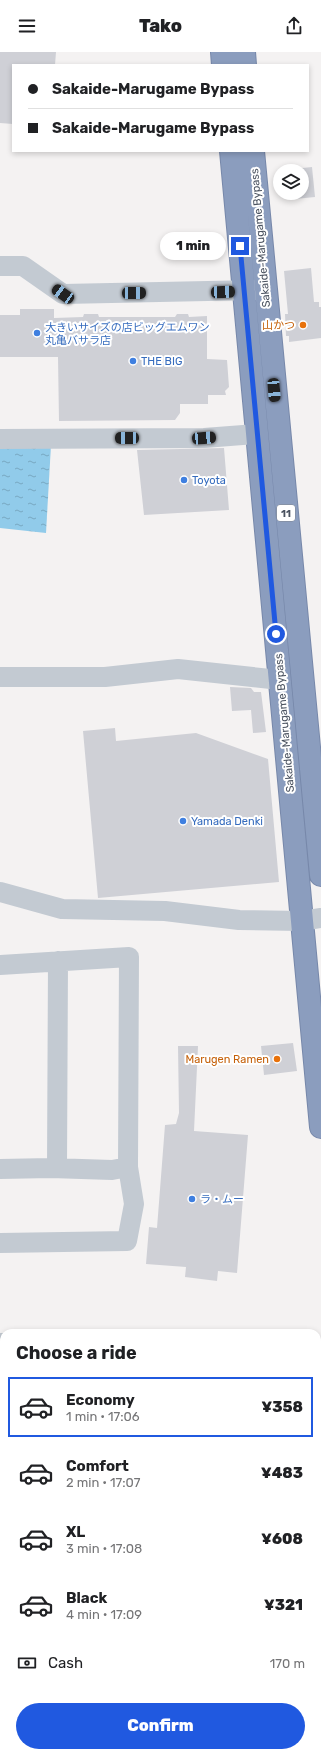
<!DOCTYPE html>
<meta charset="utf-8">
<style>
:root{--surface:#fff;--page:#f6f6f6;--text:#202124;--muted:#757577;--line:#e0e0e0;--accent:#2059e0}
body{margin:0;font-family:Rubik,"Noto Sans JP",sans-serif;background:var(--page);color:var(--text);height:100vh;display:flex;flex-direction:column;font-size:15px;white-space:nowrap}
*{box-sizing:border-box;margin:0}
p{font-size:13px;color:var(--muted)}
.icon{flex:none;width:22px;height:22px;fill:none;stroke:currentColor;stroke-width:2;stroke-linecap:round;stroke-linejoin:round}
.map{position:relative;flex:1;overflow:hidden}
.details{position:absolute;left:0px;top:1277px;width:321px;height:428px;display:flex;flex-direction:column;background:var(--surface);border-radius:12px 12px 0 0;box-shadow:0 2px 6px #0003}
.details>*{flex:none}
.banner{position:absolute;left:12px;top:12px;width:297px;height:88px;border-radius:0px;box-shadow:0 2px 6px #0003;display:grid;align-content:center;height:88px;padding:0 16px;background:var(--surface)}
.controls{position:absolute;left:273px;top:112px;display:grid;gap:8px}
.controls a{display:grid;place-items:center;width:36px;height:36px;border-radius:50%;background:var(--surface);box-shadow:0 2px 6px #0003;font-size:20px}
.end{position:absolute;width:18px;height:18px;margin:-9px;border:5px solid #2059e0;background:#fff;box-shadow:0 0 0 2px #fff}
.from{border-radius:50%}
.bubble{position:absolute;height:28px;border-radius:14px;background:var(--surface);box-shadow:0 2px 6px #0003;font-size:13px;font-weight:800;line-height:28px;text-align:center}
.car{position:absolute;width:12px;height:24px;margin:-12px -6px;border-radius:5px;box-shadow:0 0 3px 1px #0007;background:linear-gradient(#222 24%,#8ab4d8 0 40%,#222 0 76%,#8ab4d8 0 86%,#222 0)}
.banner b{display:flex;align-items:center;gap:14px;height:38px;font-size:15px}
.banner b+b{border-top:1px solid var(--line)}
.banner i{width:10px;height:10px;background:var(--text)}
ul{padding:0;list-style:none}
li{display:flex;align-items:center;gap:12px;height:60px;margin:0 8px 6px;padding:0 8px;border:2px solid transparent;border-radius:0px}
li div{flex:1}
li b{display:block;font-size:15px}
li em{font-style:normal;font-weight:800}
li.on{border-color:var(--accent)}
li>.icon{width:36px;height:36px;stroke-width:1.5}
h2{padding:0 16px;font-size:18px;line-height:48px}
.pay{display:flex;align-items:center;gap:10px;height:44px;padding:0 16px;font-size:15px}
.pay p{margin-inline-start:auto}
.cta{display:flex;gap:8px;margin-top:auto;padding:8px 16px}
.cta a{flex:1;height:46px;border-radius:24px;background:var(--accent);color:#fff;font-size:16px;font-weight:800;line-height:46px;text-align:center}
header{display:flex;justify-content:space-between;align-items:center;height:52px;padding:0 16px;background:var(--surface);font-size:18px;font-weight:800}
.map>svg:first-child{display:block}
.water{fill:url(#water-ripples)}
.building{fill:#cfd0d6}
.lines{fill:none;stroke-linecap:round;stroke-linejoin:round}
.highway-casing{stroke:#78a;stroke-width:24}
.minor{stroke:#c3cad2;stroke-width:20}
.highway{stroke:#8b9dbe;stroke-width:22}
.route{stroke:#2059e0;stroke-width:5}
.food-dot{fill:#e8710a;stroke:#fff;stroke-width:1.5}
.shop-dot{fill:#3f7fe0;stroke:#fff;stroke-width:1.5}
.labels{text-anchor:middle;stroke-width:4;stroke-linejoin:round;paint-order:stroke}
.shield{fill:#fff;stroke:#80868f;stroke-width:1}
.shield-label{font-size:10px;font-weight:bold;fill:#4a525f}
.street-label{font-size:11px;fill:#4a525f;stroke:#fff}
.food-label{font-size:11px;fill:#c56008;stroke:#fff;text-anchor:end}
.shop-label{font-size:11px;fill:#366cbe;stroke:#fff;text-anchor:start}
</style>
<header><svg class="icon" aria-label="menu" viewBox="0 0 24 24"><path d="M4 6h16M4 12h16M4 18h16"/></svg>Tako<svg class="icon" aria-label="share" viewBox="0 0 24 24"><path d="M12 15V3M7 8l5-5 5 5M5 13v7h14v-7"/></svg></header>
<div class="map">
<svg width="321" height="1705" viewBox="0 0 321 1705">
<defs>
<pattern id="water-ripples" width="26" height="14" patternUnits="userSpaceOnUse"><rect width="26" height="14" fill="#91cbea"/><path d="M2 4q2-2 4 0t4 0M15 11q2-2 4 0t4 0" fill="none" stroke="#78a7c1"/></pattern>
</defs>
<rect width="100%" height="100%" fill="#f4f2f2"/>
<path class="water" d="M0,393H51L46,481L0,476Z"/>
<path class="building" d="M0,0H56L55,13H13V72L0,71Z
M312,115L315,145L295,147L294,141H302V119H293V117Z
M311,216L314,250H319V255H321V286L289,290V284H286L285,262H288L284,219Z
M20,257H54V266L83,265L84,262H98L99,265H175L177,262H188L189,265L207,264V307L227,308L229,335L225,339L226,343H208V352H180V361L175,368L59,369L58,305H0V263H20Z
M224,396L229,458L144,463L137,398Z
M230,635L251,636L254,640H261L266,680L253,681L251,658L232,659Z
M115,676L116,689L196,681L268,707L279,830L98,846L83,679Z
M293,991L297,1019L264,1023L261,994Z
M178,994H198L194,1079L248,1083L237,1221L218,1219L217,1229L185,1225L186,1215L146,1212L149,1175L157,1176L165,1073L176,1072L179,1061Z"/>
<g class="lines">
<g class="highway-casing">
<path id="highway" d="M222,0L223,13
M244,0L245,13
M231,99L321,1075
M253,99L321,823"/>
</g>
<path class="minor" d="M0,214H23L63,242L259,238
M0,387L204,386L257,382
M0,625H105L178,617L280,628
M0,840L62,857L165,859L239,868L302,869L321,866
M0,913L129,905L128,1115L134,1152L127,1189L0,1191
M57,1116L58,909
M0,1117L51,1116L112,1118L128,1115
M0,1291H4
M0,1412H4
M317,1420L321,1421
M0,1429H4
M317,1440H321
M0,1555H4"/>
<use href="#highway" class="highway"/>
</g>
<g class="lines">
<path class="route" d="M240,194L276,582"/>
</g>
<g class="food-dot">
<circle cx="303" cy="273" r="4"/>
<circle cx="277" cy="1007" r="4"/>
</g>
<g class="shop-dot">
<circle cx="37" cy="281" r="4"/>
<circle cx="133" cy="309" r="4"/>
<circle cx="184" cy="428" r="4"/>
<circle cx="183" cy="769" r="4"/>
<circle cx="192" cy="1147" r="4"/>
</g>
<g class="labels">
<rect class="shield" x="277" y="453" width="18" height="16" rx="3"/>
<g class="shield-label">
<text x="286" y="465">11</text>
</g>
<g class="street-label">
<text transform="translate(260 186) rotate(-95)" y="4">Sakaide-Marugame Bypass</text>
<text transform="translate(284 671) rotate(-95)" y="4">Sakaide-Marugame Bypass</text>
</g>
<g class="food-label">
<text x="295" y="277">山かつ</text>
<text x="269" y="1011">Marugen Ramen</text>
</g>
<g class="shop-label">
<text x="45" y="279">大きいサイズの店ビッグエムワン<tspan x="45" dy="13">丸亀バサラ店</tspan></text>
<text x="141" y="313">THE BIG</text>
<text x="192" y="432">Toyota</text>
<text x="191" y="773">Yamada Denki</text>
<text x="200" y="1151">ラ・ムー</text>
</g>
</g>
</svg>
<div class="controls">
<a><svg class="icon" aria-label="layers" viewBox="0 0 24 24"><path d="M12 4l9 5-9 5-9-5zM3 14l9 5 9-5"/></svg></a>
</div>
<i class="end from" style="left:276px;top:582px"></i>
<i class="end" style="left:240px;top:194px"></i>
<div class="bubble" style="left:160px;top:180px;width:66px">1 min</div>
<i class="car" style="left:223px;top:240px;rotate:88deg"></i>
<i class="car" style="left:134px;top:241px;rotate:89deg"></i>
<i class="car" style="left:63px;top:242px;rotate:305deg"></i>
<i class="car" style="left:274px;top:338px;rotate:175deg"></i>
<i class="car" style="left:127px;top:386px;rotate:270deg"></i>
<i class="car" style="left:204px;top:386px;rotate:86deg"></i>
<div class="banner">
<b><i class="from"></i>Sakaide-Marugame Bypass</b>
<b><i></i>Sakaide-Marugame Bypass</b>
</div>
<section class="details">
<h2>Choose a ride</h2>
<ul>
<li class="on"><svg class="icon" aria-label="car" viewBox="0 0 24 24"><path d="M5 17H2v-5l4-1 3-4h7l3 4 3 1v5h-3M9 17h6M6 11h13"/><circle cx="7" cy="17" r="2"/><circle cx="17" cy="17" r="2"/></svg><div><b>Economy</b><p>1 min · 17:06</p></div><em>¥358</em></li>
<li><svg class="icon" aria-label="car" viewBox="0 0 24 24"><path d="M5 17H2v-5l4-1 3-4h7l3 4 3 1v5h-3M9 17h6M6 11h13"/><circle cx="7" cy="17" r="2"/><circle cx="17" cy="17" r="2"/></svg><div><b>Comfort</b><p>2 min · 17:07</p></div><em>¥483</em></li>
<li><svg class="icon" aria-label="car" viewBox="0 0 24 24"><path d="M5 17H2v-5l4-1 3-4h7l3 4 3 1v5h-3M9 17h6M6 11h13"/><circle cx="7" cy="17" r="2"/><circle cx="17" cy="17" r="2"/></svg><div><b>XL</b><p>3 min · 17:08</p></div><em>¥608</em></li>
<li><svg class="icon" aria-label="car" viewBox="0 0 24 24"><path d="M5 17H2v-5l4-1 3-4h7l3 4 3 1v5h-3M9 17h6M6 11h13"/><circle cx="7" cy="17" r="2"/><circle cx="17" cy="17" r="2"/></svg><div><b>Black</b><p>4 min · 17:09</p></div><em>¥321</em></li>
</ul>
<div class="pay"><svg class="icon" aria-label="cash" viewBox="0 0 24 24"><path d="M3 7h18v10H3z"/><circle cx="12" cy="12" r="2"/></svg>Cash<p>170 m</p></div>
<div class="cta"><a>Confirm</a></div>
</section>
</div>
